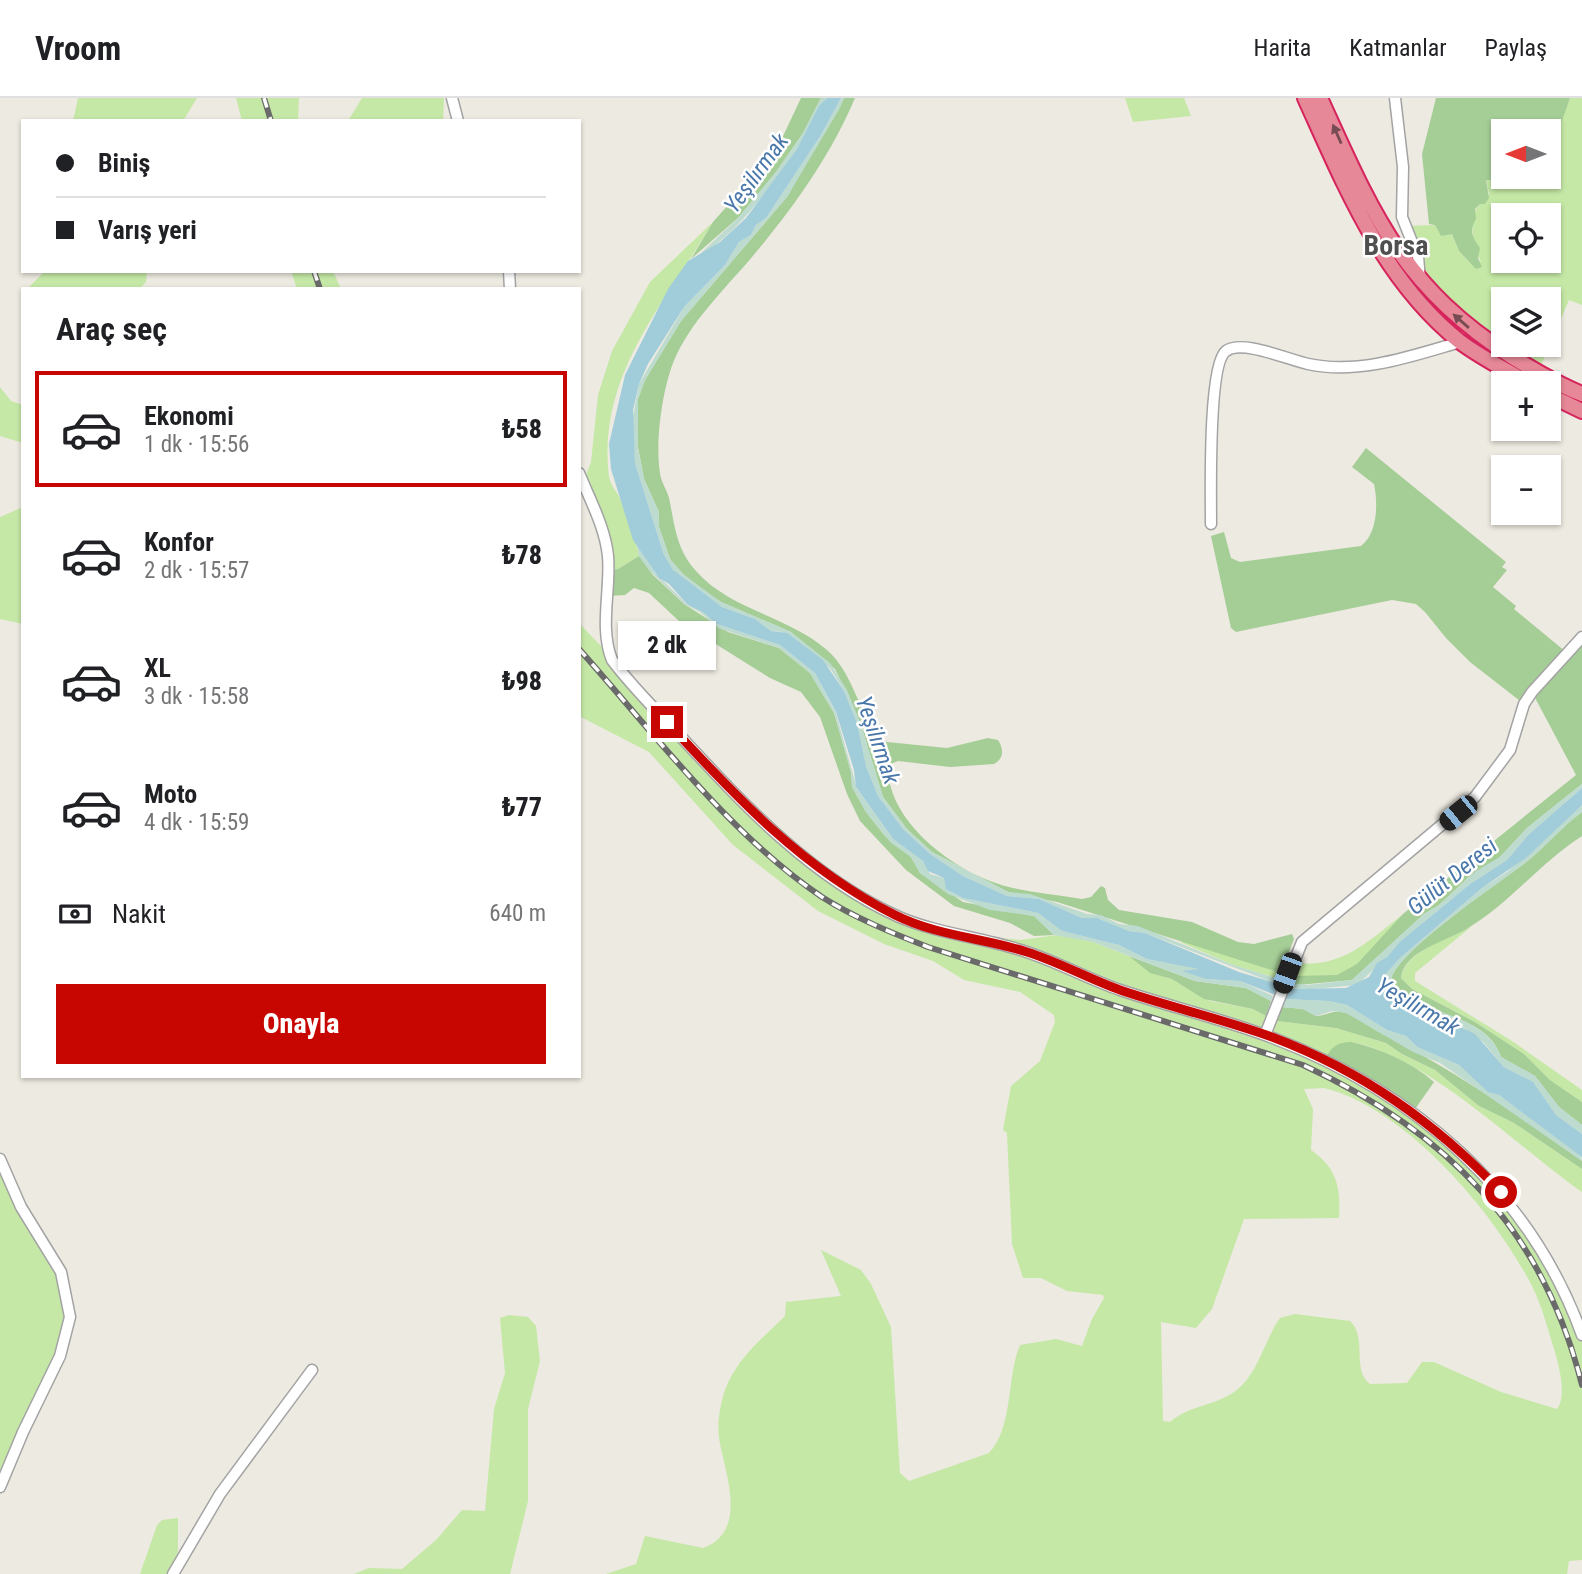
<!DOCTYPE html>
<html lang="tr">
<meta charset="utf-8">
<style>
:root{--surface:#fff;--page:#f2f2f2;--text:#202124;--muted:#757577;--line:#e0e0e0;--accent:#c70501}
body{margin:0;font-family:"Roboto Condensed",sans-serif;background:var(--page);color:var(--text);height:100vh;display:flex;flex-direction:column;font-size:26px;white-space:nowrap}
*{box-sizing:border-box;margin:0}
p{font-size:23px;color:var(--muted)}
.icon{flex:none;width:38px;height:38px;fill:none;stroke:currentColor;stroke-width:2;stroke-linecap:round;stroke-linejoin:round}
.map{position:relative;flex:1;overflow:hidden}
.drawer{position:absolute;left:21px;top:189px;width:560px;height:791px;display:flex;flex-direction:column;background:var(--surface);border-radius:0px;box-shadow:0 2px 5px #0004}
.drawer>*{flex:none}
.top-card{position:absolute;left:21px;top:21px;width:560px;height:154px;border-radius:0px;box-shadow:0 2px 5px #0004;display:grid;align-content:center;height:154px;padding:0 35px;background:var(--surface)}
.needle{width:46px;rotate:270deg}
.controls{position:absolute;left:1491px;top:21px;display:grid;gap:14px}
.controls a{display:grid;place-items:center;width:70px;height:70px;border-radius:0px;background:var(--surface);box-shadow:0 2px 5px #0004;font-size:35px}
.end{position:absolute;width:32px;height:32px;margin:-16px;border:9px solid #c70501;background:#fff;box-shadow:0 0 0 4px #fff}
.from{border-radius:50%}
.bubble{position:absolute;height:49px;border-radius:0px;background:var(--surface);box-shadow:0 2px 5px #0004;font-size:23px;font-weight:800;line-height:49px;text-align:center}
.car{position:absolute;width:21px;height:42px;margin:-21px -10px;border-radius:9px;box-shadow:0 0 5px 2px #0007;background:linear-gradient(#222 24%,#8ab4d8 0 40%,#222 0 76%,#8ab4d8 0 86%,#222 0)}
.top-card b{display:flex;align-items:center;gap:24px;height:66px;font-size:26px}
.top-card b+b{border-top:2px solid var(--line)}
.top-card i{width:18px;height:18px;background:var(--text)}
ul{padding:0;list-style:none}
li{display:flex;align-items:center;gap:21px;height:116px;margin:0 14px 10px;padding:0 21px;border:4px solid transparent;border-radius:0px}
li div{flex:1}
li b{display:block;font-size:26px}
li em{font-style:normal;font-weight:800}
li.on{border-color:var(--accent)}
li>.icon{width:63px;height:63px;stroke-width:1.5}
h2{padding:0 35px;font-size:32px;line-height:84px}
.pay{display:flex;align-items:center;gap:18px;height:77px;padding:0 35px;font-size:26px}
.pay p{margin-inline-start:auto}
.button{display:flex;gap:14px;margin-top:auto;padding:14px 35px}
.button a{flex:1;height:80px;border-radius:0px;background:var(--accent);color:#fff;font-size:28px;font-weight:800;line-height:80px;text-align:center}
header{display:flex;align-items:center;gap:42px;box-sizing:border-box;height:98px;padding:0 35px;background:var(--surface);border-bottom:2px solid var(--line)}
header strong{font-size:33px}
nav{display:flex;gap:38px;margin-inline-start:auto;font-size:24px}
.map>svg:first-child{display:block}
.grass{fill:#c5e8a6;fill-rule:evenodd}
.forest{fill:#a5cd96}
.wetland{fill:#bedbcf}
.water{fill:#a1cddb}
.lines{fill:none;stroke-linecap:round;stroke-linejoin:round}
.minor-casing{stroke:#a3a3a3;stroke-width:13}
.highway-casing{stroke:#d6245d;stroke-width:18}
.minor{stroke:#fff;stroke-width:10}
.highway{stroke:#e68897;stroke-width:14}
.rail-casing{stroke:#6a6a6a;stroke-width:6}
.rail{stroke:#fff;stroke-width:3.5;stroke-dasharray:10;stroke-linecap:butt}
.oneway{fill:#774d53}
.route{stroke:#c70501;stroke-width:9}
.labels{text-anchor:middle;stroke-width:5;stroke-linejoin:round;paint-order:stroke}
.water-label{font-size:23px;font-style:italic;fill:#4977aa;stroke:#fff}
.district-label{font-size:28px;font-weight:bold;fill:#4f4f4f;stroke:#fff}
</style>
<header>
<strong>Vroom</strong>
<nav><a>Harita</a><a>Katmanlar</a><a>Paylaş</a></nav>
</header>
<div class="map">
<svg width="1582" height="1476" viewBox="0 0 1582 1476">
<rect width="100%" height="100%" fill="#edeae1"/>
<path class="grass" d="M78,0H197L183,23H73Z
M236,0H299L298,23H242Z
M362,0H444L443,23H348Z
M1125,0H1184L1191,18L1133,24Z
M1570,0H1582V207L1569,202L1538,274L1438,203L1420,169L1404,128L1435,127L1439,134L1452,136L1459,153L1469,164H1481C1473,151 1467,118 1480,106H1485L1489,96L1486,82L1549,79V40H1553C1561,26 1564,15 1570,0ZM1503,117H1549V163H1503ZM1503,201H1549V247H1503Z
M713,124C666,204 596,278 609,379C611,389 618,394 621,403C628,419 636,442 639,458L618,471L609,473L608,458L583,385L591,364L598,297L612,253L650,184Z
M45,173H147L146,184L139,191H27Z
M291,173H333L341,191H297Z
M0,289L11,303L23,307V345L0,338Z
M23,409V526L0,521V419Z
M579,525L791,748L898,818L979,838L1020,842L1058,837L1093,844L1129,858L1158,877L1172,881L1210,903L1253,911L1266,918L1260,935L1272,939L1277,923L1336,930L1386,945L1402,956L1435,972L1479,1008L1514,1025L1582,1071V1094C1515,1047 1431,961 1352,944L1365,982L1471,1062L1554,1172L1582,1237V1462L1569,1463L1567,1476H606L636,1466L645,1438L703,1450C750,1433 724,1373 719,1340C717,1325 720,1307 725,1292C737,1260 761,1242 785,1218L786,1204L841,1198L821,1152L861,1172L871,1186L891,1229L900,1375L909,1383L989,1355C1014,1328 1006,1280 1020,1247L1056,1241L1082,1248L1092,1221L1104,1200L1103,1197L1067,1193L1041,1180H1023L1012,1146L1007,1035L1003,1032L1011,988L1040,963L1055,924L1054,917L1020,894L964,882L933,863L884,846L818,813L733,747L649,654L579,618ZM1324,990C1406,1010 1494,1114 1532,1188C1542,1208 1548,1232 1555,1254C1559,1268 1567,1298 1557,1311L1501,1294L1434,1264H1422L1407,1285L1370,1286C1351,1271 1368,1240 1350,1223L1295,1216L1280,1220C1263,1244 1259,1276 1234,1294C1214,1308 1190,1307 1170,1324L1163,1323L1161,1224L1196,1230L1212,1211L1244,1121L1339,1120C1341,1090 1337,1070 1311,1052L1313,1011L1304,991Z
M1403,816C1387,836 1364,871 1338,877C1323,880 1307,878 1293,878L1297,865C1342,870 1369,843 1403,816Z
M1472,828L1415,875V883L1512,943L1582,992V1004L1550,982L1524,956L1475,924L1412,891L1401,880C1405,852 1451,840 1472,828Z
M1180,844H1189L1281,875L1279,881L1233,867Z
M0,1061L61,1174L69,1229L0,1389Z
M509,1217L528,1219L536,1228L540,1263L528,1311V1403L510,1476H354L369,1470L402,1471L436,1442L462,1412L485,1413L494,1311L505,1275L500,1220Z
M178,1420V1452L173,1476H140L157,1427L162,1422Z"/>
<path class="forest" d="M801,0H821L803,35L776,74L739,119L691,161L713,124L776,53Z
M844,0H855C830,59 793,110 752,159C724,192 689,225 673,265C662,294 655,345 660,375C661,384 667,392 669,400C675,428 676,451 696,473C730,512 788,518 827,552C856,577 858,622 887,644L947,650L988,640L998,642C1004,651 1004,661 994,666L950,669L898,663L888,667C886,726 961,779 1013,790C1036,795 1060,797 1082,801L1091,799L1101,788L1105,790L1108,802L1119,812L1192,824L1238,844L1254,846L1292,836L1294,841L1281,875L1057,804L1008,794L932,754L907,731L883,699L860,624L835,571L791,534L721,504L705,494L683,476L670,461L659,429V414L644,381L638,349V301L645,282L681,223L787,99Z
M1436,0H1570L1556,40H1549V33H1503L1504,79L1500,82H1486L1489,100L1485,106H1480L1475,111L1476,121C1469,132 1472,139 1480,150L1478,160L1482,169L1476,171L1459,153L1452,136L1441,138L1435,127L1429,126L1422,56Z
M1366,350L1506,464L1502,469L1507,472L1493,489L1516,508L1514,511L1566,554L1582,539V686L1527,730L1500,759L1469,779L1439,807L1424,816L1352,882L1298,887L1290,885L1293,878L1337,877L1357,866L1403,816L1576,677L1532,594L1524,606L1470,564L1446,540L1425,514L1416,506L1392,502L1236,534L1231,530L1211,438L1224,434L1231,460L1240,464L1361,448C1378,435 1378,405 1374,386L1352,369Z
M639,458L653,477L684,506L728,534L779,550L810,575L834,615L851,674L852,689L866,714L885,738L911,759L920,775L963,804L1034,818L1054,837L1034,838L1010,825L954,808L906,772L860,723L847,696L820,619L801,594L770,580L679,523L649,495L634,490L625,497L609,498V473L618,471Z
M1582,714V738C1541,764 1510,805 1468,830C1448,843 1404,852 1401,880L1412,891L1475,924L1524,956L1550,982L1582,1004V1027L1559,1009L1535,978L1501,959C1486,912 1412,919 1391,882C1396,854 1496,787 1521,768C1543,752 1560,730 1582,714Z
M1129,858L1195,883L1246,890L1271,903L1266,918L1253,911L1204,901L1172,881L1150,875Z
M1282,909L1303,911L1316,918C1326,918 1332,912 1342,914C1356,917 1367,928 1379,934C1451,970 1517,1016 1582,1063V1071L1514,1025L1479,1008L1435,972L1402,956L1386,945L1336,930L1277,923Z
M1352,944C1381,951 1411,964 1434,984L1413,1014L1325,962C1331,949 1337,944 1352,944Z"/>
<path class="wetland" d="M821,0H827C816,12 812,27 803,41C784,73 733,142 700,156L739,119L776,74L803,35Z
M841,0H844L840,10L787,99L681,223L645,282L638,301V350L644,381L659,414V429L670,461L683,476L721,504L791,534L830,565L847,592L860,624L883,699L907,731L932,754L1008,794L1030,796L1087,816L1101,817L1119,826L1138,828L1233,867L1279,881L1277,886L1145,835L1129,833L1097,820H1082L1039,801L1007,798L963,778L929,755L903,731L878,698L866,668L857,626L844,593L830,570L782,534L771,533L755,521L722,509L677,477L666,463L635,365L632,323L639,286L684,209L725,167L739,144L751,137L756,127L766,120L821,37Z
M637,447L656,476L688,507L704,514L717,526L780,547L815,575L836,615L857,691L893,741L923,763L930,776L944,780L950,793L963,800L1038,815L1062,833L1119,847L1147,861L1205,871L1187,873L1206,881L1240,883L1273,898L1271,903L1246,890L1195,883L1093,844L1054,837L1034,818L990,812L948,796L920,775L911,759L891,745L866,714L852,689L851,674L834,615L810,575L779,550L718,530L700,514L684,506L649,472L639,458Z
M1582,686V690L1528,737L1507,762L1470,786L1424,824L1357,887L1301,892L1289,889L1290,885L1307,887L1352,882L1424,816L1439,807L1476,773L1500,759L1527,730Z
M1582,707V714C1560,730 1543,752 1521,768C1496,787 1397,854 1391,881C1410,917 1486,913 1501,959L1535,978L1559,1009L1582,1027V1036L1556,1017L1532,984L1504,969L1483,944L1464,930L1396,898L1385,890L1382,880L1400,860L1482,790L1507,774Z
M1285,901L1329,903L1347,907L1387,932L1406,938L1417,949L1459,967L1488,993L1499,997L1581,1057L1582,1063L1440,965L1413,954L1346,915L1332,913L1316,918L1303,911L1282,909Z"/>
<path class="water" d="M827,0H841L821,37L766,120L756,127L751,137L739,144L725,167L684,209L648,266L639,286L633,312L635,365L664,457L673,472L722,509L755,521L771,533L787,535L823,562L844,593L857,625L866,668L878,698L903,731L929,755L963,778L1007,798L1039,801L1082,820H1097L1129,833L1145,835L1239,874L1295,891L1346,890L1369,879L1377,865L1387,859L1401,843L1470,786L1507,762L1528,737L1582,690V707L1527,759L1482,790L1400,860L1382,880L1383,887L1390,894L1475,936L1504,969L1533,984L1556,1017L1582,1036V1059L1499,997L1488,994L1459,967L1417,949L1406,938L1387,932L1347,907L1329,903L1285,901L1240,883L1206,881L1182,873L1199,871L1147,861L1119,847L1062,833L1038,815L963,800L946,791L944,780L928,773L923,763L893,741L856,689L854,672L836,614L815,575L780,547L717,526L703,514L688,507L669,486L659,480L633,442L611,371L609,346L625,277L668,191L688,163L720,144L746,120L797,51L819,8Z"/>
<g class="lines">
<g class="minor-casing">
<path id="minor" d="M452,0L458,23
M1395,0L1403,69L1402,119L1418,159L1420,182
M509,173L510,191
M579,375C590,402 605,429 608,458C611,491 599,530 612,562C633,590 658,614 682,640C745,708 812,780 899,819C937,835 978,839 1017,851C1053,861 1085,880 1120,892C1171,909 1223,921 1273,940C1414,994 1530,1093 1582,1237
M1211,426C1211,399 1208,266 1226,253C1242,241 1289,262 1308,266C1359,277 1412,258 1460,244
M1265,937L1302,844L1475,699L1510,652L1524,606L1532,594L1582,539
M0,1061L21,1109L61,1174L70,1219L60,1258L23,1334L0,1389
M173,1476L220,1396L312,1272"/>
</g>
<g class="highway-casing">
<path id="highway" d="M1305,0C1345,88 1382,181 1459,243C1480,259 1506,272 1528,285
M1320,0C1372,114 1401,188 1511,258C1534,272 1557,286 1582,296
M1549,297L1582,313"/>
</g>
<use href="#minor" class="minor"/>
<use href="#highway" class="highway"/>
<g class="rail-casing">
<path id="rail" d="M264,0L271,23
M314,173L320,191
M579,551C653,634 730,737 822,799C855,820 892,835 928,849L1303,967C1446,1033 1543,1131 1582,1287"/>
</g>
<use href="#rail" class="rail"/>
</g>
<defs><path id="oneway-solid" d="M-6-.8H1V-3.2L6.5 0L1 3.2V.8H-6Z" transform="scale(1.75)"/></defs>
<g class="oneway">
<use href="#oneway-solid" transform="translate(1337 36) rotate(-114)"/>
<use href="#oneway-solid" transform="translate(1461 223) rotate(-139)"/>
</g>
<g class="lines">
<path class="route" d="M667,624C735,698 803,771 895,817C937,838 984,840 1027,854C1059,864 1089,881 1120,892C1170,909 1222,921 1272,939C1362,973 1435,1024 1501,1094"/>
</g>
<g class="labels">
<g class="water-label">
<text transform="translate(756 75) rotate(-54)" y="8">Yeşilırmak</text>
<text transform="translate(878 642) rotate(71)" y="8">Yeşilırmak</text>
<text transform="translate(1452 778) rotate(-39)" y="8">Gülüt Deresi</text>
<text transform="translate(1418 908) rotate(30)" y="8">Yeşilırmak</text>
</g>
<g class="district-label">
<text x="1396" y="157">Borsa</text>
</g>
</g>
</svg>
<div class="controls">
<a><svg class="needle" viewBox="-14 -14 28 28"><path d="M0-13l5 13h-10z" fill="#e53935"/><path d="M0 13l5-13h-10z" fill="#757577"/></svg></a>
<a><svg class="icon" aria-label="locate" viewBox="0 0 24 24"><circle cx="12" cy="12" r="6"/><path d="M12 2v4M12 18v4M2 12h4M18 12h4"/></svg></a>
<a><svg class="icon" aria-label="layers" viewBox="0 0 24 24"><path d="M12 4l9 5-9 5-9-5zM3 14l9 5 9-5"/></svg></a>
<a>+</a>
<a>−</a>
</div>
<i class="end from" style="left:1501px;top:1094px"></i>
<i class="end" style="left:667px;top:624px"></i>
<div class="bubble" style="left:618px;top:523px;width:98px">2 dk</div>
<i class="car" style="left:1458px;top:715px;rotate:231deg"></i>
<i class="car" style="left:1287px;top:875px;rotate:200deg"></i>
<div class="top-card">
<b><i class="from"></i>Biniş</b>
<b><i></i>Varış yeri</b>
</div>
<section class="drawer">
<h2>Araç seç</h2>
<ul>
<li class="on"><svg class="icon" aria-label="car" viewBox="0 0 24 24"><path d="M5 17H2v-5l4-1 3-4h7l3 4 3 1v5h-3M9 17h6M6 11h13"/><circle cx="7" cy="17" r="2"/><circle cx="17" cy="17" r="2"/></svg><div><b>Ekonomi</b><p>1 dk · 15:56</p></div><em>₺58</em></li>
<li><svg class="icon" aria-label="car" viewBox="0 0 24 24"><path d="M5 17H2v-5l4-1 3-4h7l3 4 3 1v5h-3M9 17h6M6 11h13"/><circle cx="7" cy="17" r="2"/><circle cx="17" cy="17" r="2"/></svg><div><b>Konfor</b><p>2 dk · 15:57</p></div><em>₺78</em></li>
<li><svg class="icon" aria-label="car" viewBox="0 0 24 24"><path d="M5 17H2v-5l4-1 3-4h7l3 4 3 1v5h-3M9 17h6M6 11h13"/><circle cx="7" cy="17" r="2"/><circle cx="17" cy="17" r="2"/></svg><div><b>XL</b><p>3 dk · 15:58</p></div><em>₺98</em></li>
<li><svg class="icon" aria-label="car" viewBox="0 0 24 24"><path d="M5 17H2v-5l4-1 3-4h7l3 4 3 1v5h-3M9 17h6M6 11h13"/><circle cx="7" cy="17" r="2"/><circle cx="17" cy="17" r="2"/></svg><div><b>Moto</b><p>4 dk · 15:59</p></div><em>₺77</em></li>
</ul>
<div class="pay"><svg class="icon" aria-label="cash" viewBox="0 0 24 24"><path d="M3 7h18v10H3z"/><circle cx="12" cy="12" r="2"/></svg>Nakit<p>640 m</p></div>
<div class="button"><a>Onayla</a></div>
</section>
</div>
